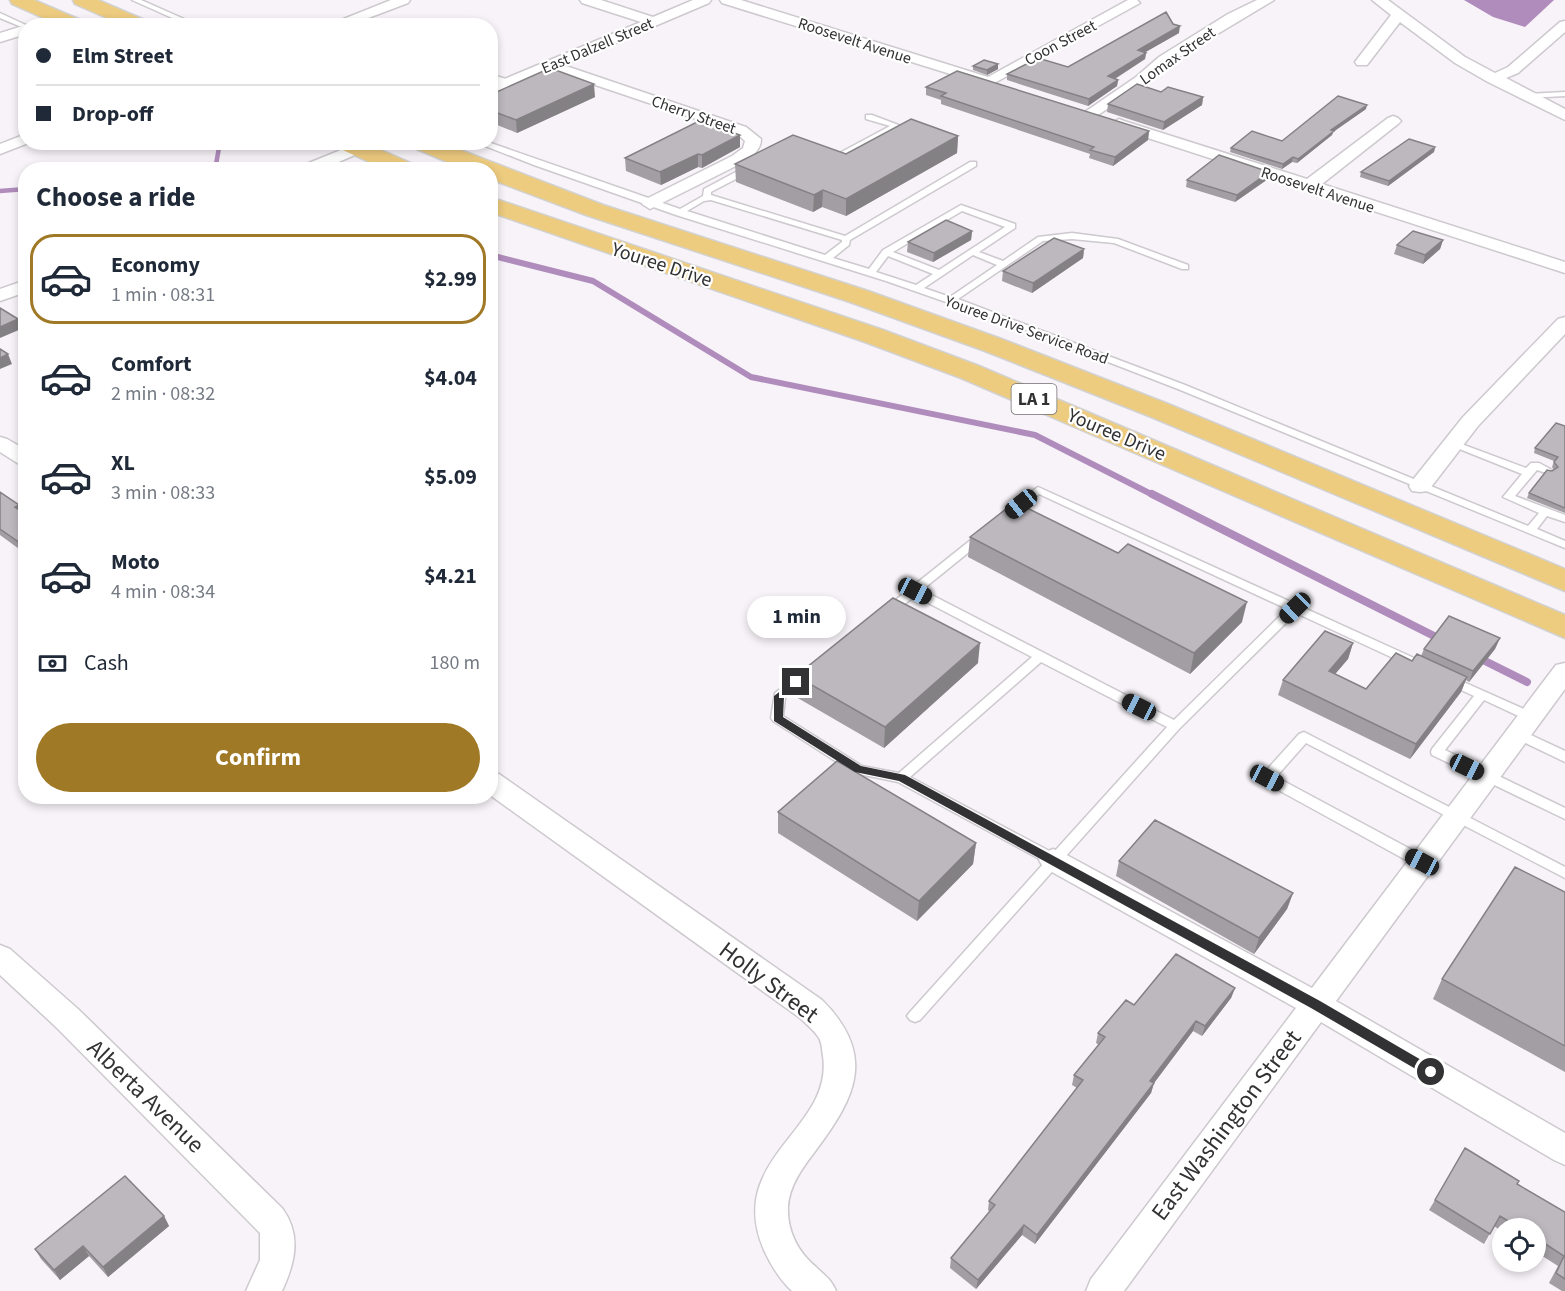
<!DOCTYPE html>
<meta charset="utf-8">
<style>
:root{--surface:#fff;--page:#f6f6f7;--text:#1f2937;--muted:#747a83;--line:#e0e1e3;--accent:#a07926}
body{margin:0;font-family:"Source Sans 3",sans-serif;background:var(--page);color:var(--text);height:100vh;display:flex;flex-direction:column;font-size:22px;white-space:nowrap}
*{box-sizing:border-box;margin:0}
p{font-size:20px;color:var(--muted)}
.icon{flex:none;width:33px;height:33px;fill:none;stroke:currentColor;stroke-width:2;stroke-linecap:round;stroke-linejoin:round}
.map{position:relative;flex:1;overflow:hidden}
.details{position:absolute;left:18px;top:162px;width:480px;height:642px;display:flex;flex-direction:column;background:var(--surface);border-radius:24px;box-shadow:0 3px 9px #0003}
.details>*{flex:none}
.top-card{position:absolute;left:18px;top:18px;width:480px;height:132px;border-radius:24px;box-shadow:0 3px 9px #0003;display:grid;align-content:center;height:132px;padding:0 18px;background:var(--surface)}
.fabs{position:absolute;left:1492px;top:1218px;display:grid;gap:12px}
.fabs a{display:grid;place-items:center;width:54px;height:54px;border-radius:50%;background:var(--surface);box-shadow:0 3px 9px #0003;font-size:30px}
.end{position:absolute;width:27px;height:27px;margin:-14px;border:8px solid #323133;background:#fff;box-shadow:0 0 0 3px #fff}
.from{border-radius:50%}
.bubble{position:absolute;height:42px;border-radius:21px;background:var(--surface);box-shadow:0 3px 9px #0003;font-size:20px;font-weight:700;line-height:42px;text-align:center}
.car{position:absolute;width:18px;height:36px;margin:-18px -9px;border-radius:8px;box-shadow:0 0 4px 2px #0007;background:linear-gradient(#222 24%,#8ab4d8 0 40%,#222 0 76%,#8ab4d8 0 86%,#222 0)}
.top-card b{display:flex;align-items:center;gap:21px;height:57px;font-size:22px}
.top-card b+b{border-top:2px solid var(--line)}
.top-card i{width:15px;height:15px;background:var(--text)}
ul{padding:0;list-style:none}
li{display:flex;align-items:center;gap:18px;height:90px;margin:0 12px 9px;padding:0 6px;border:3px solid transparent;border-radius:24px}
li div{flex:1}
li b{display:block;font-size:22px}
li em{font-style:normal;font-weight:700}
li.active{border-color:var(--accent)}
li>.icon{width:54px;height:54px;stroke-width:1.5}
h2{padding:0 18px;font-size:27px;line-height:72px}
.pay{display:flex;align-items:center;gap:15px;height:66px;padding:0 18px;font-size:22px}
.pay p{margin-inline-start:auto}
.button{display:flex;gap:12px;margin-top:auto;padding:12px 18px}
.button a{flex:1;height:69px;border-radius:36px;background:var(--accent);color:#fff;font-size:24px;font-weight:700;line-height:69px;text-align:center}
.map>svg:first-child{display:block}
.water{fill:#b08cbd}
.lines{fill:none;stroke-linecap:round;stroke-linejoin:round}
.stream-far2{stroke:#b08cbd;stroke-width:4.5}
.stream-far1{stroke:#b08cbd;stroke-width:6}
.stream{stroke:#b08cbd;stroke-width:8}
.service-casing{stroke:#cdc9ce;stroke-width:3}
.minor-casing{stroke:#cdc9ce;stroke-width:3}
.primary-casing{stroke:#d2d2d2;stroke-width:3}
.service{fill:#fff;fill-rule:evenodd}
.minor{fill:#fff;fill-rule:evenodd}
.primary{fill:#edcb7f;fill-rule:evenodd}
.wall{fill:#a29ea3}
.shaded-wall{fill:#848184}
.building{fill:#bcb8bd;stroke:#848184;stroke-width:1.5}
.route{fill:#323133}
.labels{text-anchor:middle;stroke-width:4.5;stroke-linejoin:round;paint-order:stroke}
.far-street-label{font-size:16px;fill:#323133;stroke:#fff}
.shield{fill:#fff;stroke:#706f70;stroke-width:1.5}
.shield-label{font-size:18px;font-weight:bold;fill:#323133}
.street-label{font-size:20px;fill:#323133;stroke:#fff}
.near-street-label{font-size:24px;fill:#323133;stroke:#fff}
</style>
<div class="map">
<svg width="1565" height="1291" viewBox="0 0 1565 1291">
<rect width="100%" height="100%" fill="#f7f3f8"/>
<path class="water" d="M1464,0H1554L1525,27L1493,17Z"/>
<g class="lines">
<path class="stream-far2" d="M215,170L220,142
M0,191L26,189"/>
<path class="stream-far1" d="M490,255L593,281L751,377L1035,435L1155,496"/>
<path class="stream" d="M1152,494L1442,640
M1477,657L1527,682"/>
<g class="service-casing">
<path id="service" d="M132,0H141L200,26H190Z
M0,13L2,14L28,26H26V29L24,28L0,18Z
M490,74L512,81L513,83L509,85L490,79Z
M1565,92V96L1527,98L1523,96L1527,94Z
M866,115H872L901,126L838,161L828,160V156H834L890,126L866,119Z
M475,142H488L680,209L703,196L704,189L747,166H753V170L711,192V195L845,236L970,162H976V166L850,240L849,245L833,258L869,269L883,250L961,205L1015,224V228L979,252L1003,261L1038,237L1072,233L1118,239L1188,265V269H1182L1114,243L1072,239L1043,241L958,299L1185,385L1528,526L1539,513L1503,497L1522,474L1447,444L1452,441L1456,442L1526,468L1531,463H1539L1554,471L1549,474L1537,470L1515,496L1565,515V522L1547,516L1537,529L1565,541V548L1178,389L1023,329L886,281L676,215L534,165ZM711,200L842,240V242L825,255L687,211L704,201ZM962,211L1005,227L939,270L893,252ZM973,255L997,265L950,297L924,288ZM888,256L933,274L916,285L876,272Z
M1038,487L1414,658L1416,661L1414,664H1406L1296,613L1179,729L920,1020L915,1022L910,1020L907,1016L910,1012L1045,862L898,782L854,773L773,721L771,718L775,693L805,669H813L815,672L813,675L785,698L783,716L862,766L899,773L1032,657L915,596L893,613H885L883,610L977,535H985L987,537L985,539L922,590L1174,720L1287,609L1039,494L1012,516H1004L1003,514L1004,512ZM1041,662L1167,727L1053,853L910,777Z
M1450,676L1535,714L1537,717L1535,720H1527L1484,700L1445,750L1565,808V819L1432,755L1431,752L1432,749L1474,696L1446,683L1444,680L1446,677Z
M1518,729L1565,751V762L1513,737L1512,734L1513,731Z
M1304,732L1565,867V878L1306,743L1276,777L1427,858L1429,862L1427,866L1422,867L1417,866L1262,781L1260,778L1262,775L1299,734Z"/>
</g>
<g class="minor-casing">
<path id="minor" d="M391,0H410L408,3L347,26H326Z
M580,0H601L653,17L693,0H711L709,3L563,65L746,127L761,139C761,150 752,156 744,162L650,209L642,204L644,200L732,156L743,148L745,141L736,133L711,124L551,70L490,95V85L641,22L582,3Z
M720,0H741L988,77L1128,0H1137L1140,3L989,86L722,3Z
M1257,0H1274L1169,63L1146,83L1095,117H1085L1082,114L1136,77L1159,57L1228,14Z
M1372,0H1388L1465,57L1495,73L1508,67L1560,22L1565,21V32L1518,73L1506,78L1565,109V120L1488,82L1455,63L1400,22L1367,65H1357L1355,62L1391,15Z
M61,14L68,18C58,27 42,26 29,26Z
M26,25L29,26H26V34L0,42V33Z
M1393,116L1398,118L1401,121L1398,124L1322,184L1565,262V273L1114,127L1111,124L1119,119L1124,121L1307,179L1388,118Z
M26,134V142H31L0,154V144Z
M358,143L364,145L366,148L364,151L320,170H297L299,167Z
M26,280V292L0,301V289Z
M1565,317V334L1478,426L1428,491L1420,492L1412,491L1409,486L1412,481L1463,417L1558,319Z
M0,437L7,439L26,450V466L19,464L0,452Z
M1565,663V689L1336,1001L1565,1133V1165L1554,1160L1321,1022L1124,1291H1086L1091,1279L1296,1008L1043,867L1039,860L1043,853L1053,849L1063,853L1312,988L1556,665Z
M490,772L499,774L822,1000C876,1054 857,1096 816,1150C804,1166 789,1185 788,1207C787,1231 798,1252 816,1267C825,1276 831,1279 836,1291H792C779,1279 771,1265 764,1250C724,1158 834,1130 823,1056C822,1050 822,1043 819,1038C815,1031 806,1024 800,1018L490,795Z
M0,945L10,949L78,1009L282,1208C302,1235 295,1263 282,1291H246L260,1260V1233L56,1027L0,975Z"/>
</g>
<g class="primary-casing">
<path id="primary" d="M10,0H34L85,22L87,26H61L12,4Z
M73,0H98L149,22L151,26H125L75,4Z
M334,142H363L415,165L418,170H387L336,147Z
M410,142H440L603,205L868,291L1004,340L1168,404L1565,569V591L1149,416L985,351L850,302L586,215L490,179V170H466L412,147Z
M490,197L883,330L979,366L1565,615V638L961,378L865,342L490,212Z"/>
</g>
<use href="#service" class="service"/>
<use href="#minor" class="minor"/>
<use href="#primary" class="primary"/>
</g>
<path class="wall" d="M1173,24L1179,33L1145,52L1146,53L1145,59L1115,79L1118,80L1117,86L1088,106L1007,80V74L1068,67Z
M973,66L998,69L987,75L973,70Z
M926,87L1149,131L1148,140L1113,166L1089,158L1090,154L941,104V100L926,95Z
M1161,92L1203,97L1202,105L1163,130L1107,112L1108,104Z
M490,95L595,97L517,133L490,122Z
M1366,109L1333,132L1332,135L1297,163L1292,162L1282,169L1230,152L1231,148L1282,141Z
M958,136L957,153L846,216L822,207L813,212L736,182L735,164L846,154Z
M740,147L702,168L698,167L661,185L626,171L625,158Z
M1435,147L1434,152L1388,186L1360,177L1361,172Z
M1269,172L1268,179L1235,202L1186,187L1187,180Z
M972,231L971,240L933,262L907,252L908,242Z
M1443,240L1440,249L1423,264L1394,254L1397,245Z
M1084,249L1083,258L1032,293L1002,281L1003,271Z
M1565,426V513L1527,498L1529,493L1554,470L1552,467L1554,461L1534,453L1535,448Z
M0,492L19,505L22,512L26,515V554L0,535Z
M970,537L1242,622L1190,674L968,557Z
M1500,638L1495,649L1469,682L1466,680L1461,692L1410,759L1278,695L1283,680L1353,643L1348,659L1335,674L1366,689L1421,656L1424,649Z
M978,663L884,748L796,697V676Z
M778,812L976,843L973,864L917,921L778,833Z
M1119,861L1293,893L1287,909L1254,954L1116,876Z
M1565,892V1072L1433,999L1442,979Z
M1235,988L1231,998L1202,1036L1193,1031L1154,1083L1151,1093L1035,1244L1022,1235L976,1289L950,1268L951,1258L990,1212L988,1210L989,1201L1077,1088L1072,1085L1074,1075L1099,1045L1096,1043L1098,1033L1134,1005Z
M1517,1184L1565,1212V1291H1562L1549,1283L1558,1266L1536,1252V1228H1503V1232L1494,1226L1484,1244L1429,1210L1435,1200Z
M164,1216L169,1226L108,1277L89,1256L60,1280L41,1259L35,1249Z"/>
<path class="shaded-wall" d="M1180,26L1179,33L1137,57L1138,50Z
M1146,53L1145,59L1108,83V76Z
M998,64V69L987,75V70Z
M1118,80L1117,86L1088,106L1089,99Z
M594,84L595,97L517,133L516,120Z
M1203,97L1202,105L1163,130L1164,122Z
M1367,105L1366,109L1333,132L1332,135L1297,163L1298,159L1331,130Z
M1149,131L1148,140L1113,166L1115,157Z
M740,135V147L702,168V155Z
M958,136L957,153L846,216V199Z
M1435,147L1434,152L1388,186L1389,181Z
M698,154V167L661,185L660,172Z
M1293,157L1292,162L1282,169L1283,164Z
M1269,172L1268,179L1235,202L1237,195Z
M823,190L822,207L813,212L814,195Z
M972,231L971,240L933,262L934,253Z
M1443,240L1440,249L1423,264L1425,255Z
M1084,249L1083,258L1032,293L1033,283Z
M18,319L21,329L0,338V327Z
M8,354L12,364L0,369V358Z
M19,505L23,515L15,507Z
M1247,602L1242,622L1190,674L1194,653Z
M1500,638L1495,649L1469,682L1473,671Z
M980,643L978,663L884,748L885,727Z
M1353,643L1348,659L1324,687L1329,671Z
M1467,677L1461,692L1410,759L1416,744Z
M976,843L973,864L917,921L919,901Z
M1293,893L1287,909L1254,954L1259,938Z
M1235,988L1231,998L1202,1036L1205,1026Z
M1196,1021L1193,1031L1148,1091L1150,1081Z
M1154,1083L1151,1093L1035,1244L1037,1235Z
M164,1216L169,1226L108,1277L103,1267Z
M1024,1225L1022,1235L976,1289L978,1280Z
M83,1246L89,1256L60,1280L54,1270Z"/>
<path class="building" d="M1166,12L1173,24L1180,26L1138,50L1146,53L1108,76L1118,80L1089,99L1007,74L1038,58L1068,67Z
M984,60L998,64L987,70L973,66Z
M550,68L594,84L516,120L490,110V95Z
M957,71L1149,131L1115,157L1090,150L1094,147L941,96L946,93L926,87Z
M1137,84L1161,92L1168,87L1203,97L1164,122L1108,104Z
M1338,96L1367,105L1331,130L1334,131L1298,159L1293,157L1283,164L1231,148L1252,131L1282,141Z
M911,119L958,136L846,199L823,190L814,195L735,164L793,135L846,154Z
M701,120L740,135L702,155L698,154L660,172L625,158Z
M1409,139L1435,147L1389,181L1361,172Z
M1219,155L1269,172L1237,195L1187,180Z
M946,220L972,231L934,253L908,242Z
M1413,231L1443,240L1425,255L1397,245Z
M1054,238L1084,249L1033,283L1003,271Z
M0,308L18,319L0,327Z
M0,349L8,354L0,358Z
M1556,423L1565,426V508L1529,493L1547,470L1552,471L1558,467L1554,462L1558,457L1535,448Z
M0,492L19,505L15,507L26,515V547L0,529Z
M1015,502L1118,553L1128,544L1247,602L1194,653L970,537Z
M893,598L980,643L885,727L796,676Z
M1449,616L1500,638L1473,671L1424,649Z
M1325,631L1353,643L1329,671L1366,689L1396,653L1412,661L1417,654L1467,677L1416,744L1283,680Z
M837,761L976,843L919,901L778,812Z
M1155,820L1293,893L1259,938L1119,861Z
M1515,867L1565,892V1046L1442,979Z
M1176,954L1235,988L1205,1026L1196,1021L1150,1081L1154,1083L1037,1235L1024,1225L978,1280L951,1258L995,1205L989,1201L1083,1080L1074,1075L1105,1037L1098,1033L1126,1000L1134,1005Z
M1465,1148L1519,1181L1517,1184L1565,1212V1279L1556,1273L1564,1256L1536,1238V1228H1520L1500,1216L1490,1234L1435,1200Z
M125,1176L164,1216L103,1267L83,1246L54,1270L35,1249Z"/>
<path class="route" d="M796,679L801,682L784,697L783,717L861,766L905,775L1320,1001L1435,1068L1437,1072L1435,1075H1426L1311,1008L899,781L855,772L774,721V696Z"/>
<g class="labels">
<g class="far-street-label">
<text transform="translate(855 40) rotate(18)" y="6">Roosevelt Avenue</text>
<text transform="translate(1060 42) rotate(-28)" y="6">Coon Street</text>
<text transform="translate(597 45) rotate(-23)" y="6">East Dalzell Street</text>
<text transform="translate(1177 55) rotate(-35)" y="6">Lomax Street</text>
<text transform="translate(694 114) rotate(19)" y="6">Cherry Street</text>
<text transform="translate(1318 189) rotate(18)" y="6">Roosevelt Avenue</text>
<text transform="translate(1027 329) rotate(20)" y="6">Youree Drive Service Road</text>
</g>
<rect class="shield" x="1011.5" y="384" width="45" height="30" rx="4.5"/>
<g class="shield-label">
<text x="1034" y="405">LA 1</text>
</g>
<g class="street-label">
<text transform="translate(662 264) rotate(18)" y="7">Youree Drive</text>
<text transform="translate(1117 434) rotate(23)" y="7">Youree Drive</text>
</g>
<g class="near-street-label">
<text transform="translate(769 982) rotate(37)" y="8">Holly Street</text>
<text transform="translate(146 1096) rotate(44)" y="8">Alberta Avenue</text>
<text transform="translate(1226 1125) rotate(-53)" y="8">East Washington Street</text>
</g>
</g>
</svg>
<div class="fabs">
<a><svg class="icon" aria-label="locate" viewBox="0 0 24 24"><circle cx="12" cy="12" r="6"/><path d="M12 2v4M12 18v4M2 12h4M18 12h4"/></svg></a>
</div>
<i class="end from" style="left:1431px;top:1072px"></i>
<i class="end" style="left:796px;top:682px"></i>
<div class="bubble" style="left:747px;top:596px;width:99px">1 min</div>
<i class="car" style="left:1021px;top:504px;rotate:231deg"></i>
<i class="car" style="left:915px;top:591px;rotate:118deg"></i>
<i class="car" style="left:1295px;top:608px;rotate:226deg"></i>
<i class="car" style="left:1139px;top:707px;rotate:297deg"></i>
<i class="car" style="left:1467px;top:767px;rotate:116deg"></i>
<i class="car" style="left:1267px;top:778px;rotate:118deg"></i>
<i class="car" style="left:1422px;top:862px;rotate:298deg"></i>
<div class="top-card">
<b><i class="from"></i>Elm Street</b>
<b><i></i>Drop-off</b>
</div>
<section class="details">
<h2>Choose a ride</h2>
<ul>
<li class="active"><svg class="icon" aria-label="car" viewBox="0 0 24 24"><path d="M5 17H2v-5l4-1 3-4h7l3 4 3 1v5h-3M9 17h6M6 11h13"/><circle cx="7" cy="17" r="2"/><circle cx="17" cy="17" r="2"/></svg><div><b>Economy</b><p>1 min · 08:31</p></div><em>$2.99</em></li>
<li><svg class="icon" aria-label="car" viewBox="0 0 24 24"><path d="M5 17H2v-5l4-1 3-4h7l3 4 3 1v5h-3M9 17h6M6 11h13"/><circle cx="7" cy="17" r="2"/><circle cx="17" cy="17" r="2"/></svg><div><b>Comfort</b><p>2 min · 08:32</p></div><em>$4.04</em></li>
<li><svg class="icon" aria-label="car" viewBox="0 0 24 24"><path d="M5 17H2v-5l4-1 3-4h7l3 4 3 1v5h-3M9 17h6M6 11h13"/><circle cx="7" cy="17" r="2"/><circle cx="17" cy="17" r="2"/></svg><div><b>XL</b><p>3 min · 08:33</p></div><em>$5.09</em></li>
<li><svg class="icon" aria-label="car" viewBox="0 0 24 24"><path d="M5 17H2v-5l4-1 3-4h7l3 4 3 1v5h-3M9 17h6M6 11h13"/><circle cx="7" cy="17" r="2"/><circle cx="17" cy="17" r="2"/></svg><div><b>Moto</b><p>4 min · 08:34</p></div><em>$4.21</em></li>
</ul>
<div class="pay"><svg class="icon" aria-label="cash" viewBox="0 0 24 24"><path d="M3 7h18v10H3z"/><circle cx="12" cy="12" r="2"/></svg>Cash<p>180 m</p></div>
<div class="button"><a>Confirm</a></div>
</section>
</div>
